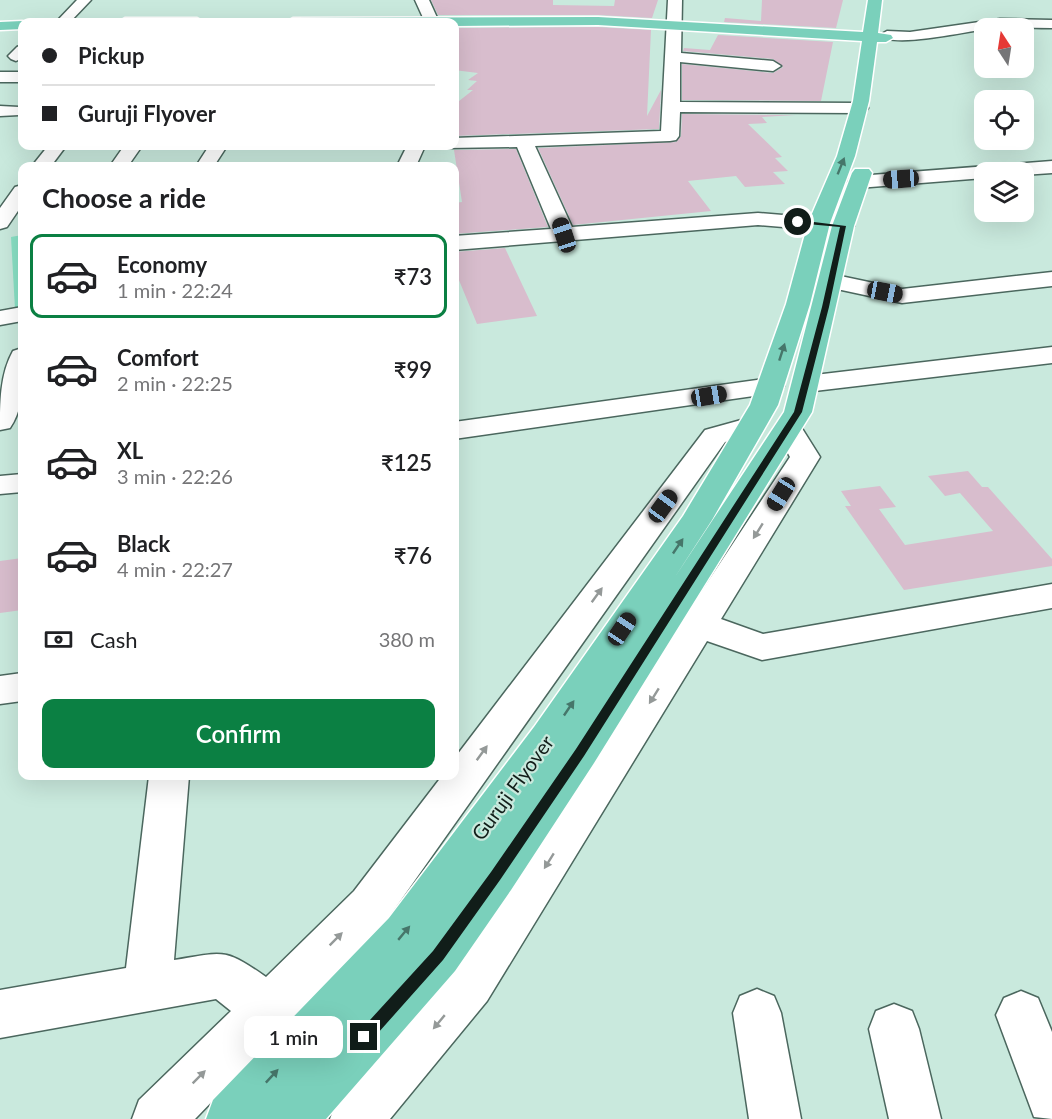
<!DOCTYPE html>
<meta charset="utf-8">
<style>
:root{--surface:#fff;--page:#f6f6f6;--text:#202124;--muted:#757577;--line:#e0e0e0;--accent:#0b8043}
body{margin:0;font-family:Lato,sans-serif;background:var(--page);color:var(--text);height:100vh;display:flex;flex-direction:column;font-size:22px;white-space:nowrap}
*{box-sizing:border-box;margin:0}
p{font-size:20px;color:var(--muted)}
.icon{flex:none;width:33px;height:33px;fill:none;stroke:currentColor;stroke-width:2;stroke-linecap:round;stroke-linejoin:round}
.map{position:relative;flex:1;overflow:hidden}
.sheet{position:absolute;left:18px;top:162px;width:441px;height:618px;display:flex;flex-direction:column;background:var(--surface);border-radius:12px;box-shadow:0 6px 24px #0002}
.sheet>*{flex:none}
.banner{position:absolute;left:18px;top:18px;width:441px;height:132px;border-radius:12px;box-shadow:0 6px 24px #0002;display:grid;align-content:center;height:132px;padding:0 24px;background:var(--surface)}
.needle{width:39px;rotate:348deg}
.buttons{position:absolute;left:974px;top:18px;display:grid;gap:12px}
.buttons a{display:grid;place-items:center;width:60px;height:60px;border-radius:12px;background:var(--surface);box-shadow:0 6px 24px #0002;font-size:30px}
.end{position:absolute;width:27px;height:27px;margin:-14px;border:8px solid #111d19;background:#fff;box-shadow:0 0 0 3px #fff}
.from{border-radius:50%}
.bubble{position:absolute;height:42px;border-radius:12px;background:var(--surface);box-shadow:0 6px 24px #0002;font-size:20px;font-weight:600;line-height:42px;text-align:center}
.car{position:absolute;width:18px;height:36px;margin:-18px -9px;border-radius:8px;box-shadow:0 0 4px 2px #0007;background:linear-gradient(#222 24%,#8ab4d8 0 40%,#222 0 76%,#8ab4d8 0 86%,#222 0)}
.banner b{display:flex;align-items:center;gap:21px;height:57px;font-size:22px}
.banner b+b{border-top:2px solid var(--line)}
.banner i{width:15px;height:15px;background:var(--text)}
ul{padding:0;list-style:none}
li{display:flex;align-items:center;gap:18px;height:84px;margin:0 12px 9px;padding:0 12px;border:3px solid transparent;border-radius:12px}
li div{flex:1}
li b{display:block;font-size:22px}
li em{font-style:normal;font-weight:600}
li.selected{border-color:var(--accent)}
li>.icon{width:54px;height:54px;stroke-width:1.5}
h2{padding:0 24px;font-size:27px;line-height:72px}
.pay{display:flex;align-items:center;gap:15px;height:66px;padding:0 24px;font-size:22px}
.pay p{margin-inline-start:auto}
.cta{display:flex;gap:12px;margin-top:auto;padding:12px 24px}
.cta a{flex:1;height:69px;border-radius:12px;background:var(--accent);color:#fff;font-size:24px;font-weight:600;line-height:69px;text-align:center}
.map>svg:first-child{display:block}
.green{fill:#89e1c5}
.building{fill:#d8bdcd}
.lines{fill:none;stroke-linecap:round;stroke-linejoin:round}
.minor-casing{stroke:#4b675e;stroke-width:3}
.major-casing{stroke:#fff;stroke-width:3}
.minor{fill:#fff;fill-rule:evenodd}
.major{fill:#7ad0bb;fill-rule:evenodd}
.oneway{fill:#46766a}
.oneway2{fill:#949998}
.route{fill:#111d19}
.labels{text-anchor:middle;stroke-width:4.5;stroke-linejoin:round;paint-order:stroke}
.near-street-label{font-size:20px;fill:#111d19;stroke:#c9e9dd}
</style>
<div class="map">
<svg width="1052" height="1119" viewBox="0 0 1052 1119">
<rect width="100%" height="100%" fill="#c9e9dd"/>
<path class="green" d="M22,235V308L15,309L11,237Z"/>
<path class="building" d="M431,0H553V5L614,6L615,0H658L652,18L598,15H438Z
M762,0H843L836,28L724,22L725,18L761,21Z
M598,27L651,30L647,116L661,90L659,129L454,136V105L473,90H467L477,81L468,80L478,73L454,70V28Z
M718,35L833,42L821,101L682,100V64L773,73L783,67L773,59L683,51L684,48L710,50Z
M682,114L796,115L762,117L767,123L748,124L782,157L775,158L788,171L773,172L785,184L745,187L736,176L688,181L711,211L573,225L538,148L676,142L681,136Z
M516,149L548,227L454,234V203L462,202L454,150Z
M505,248L537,316L477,324L454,268V252Z
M968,471L982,487H988L1052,559V566L904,590L845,506H851L841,491L880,486L896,507L879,509L905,545L993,531L960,493L945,496L928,476Z
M22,558V610L0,613V561Z"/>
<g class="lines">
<g class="minor-casing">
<path id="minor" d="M77,0H91L70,22H56Z
M415,0H429L439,22H425Z
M668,0H682L681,53L773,61L781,66L773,71L680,62V102L859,103L865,104L868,108L865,112L859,113L680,112L679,136L676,140L670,141L535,146L572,227L758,213L843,220L851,221L854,226L851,231L843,232L758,225L454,250V236L551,229L517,147L448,148L446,146H454V138L661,131Z
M1000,19L1052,20V28C1035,28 1018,27 1001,27C980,28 893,50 880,35L887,31L910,32Z
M22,45V58L16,61L11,59L8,56L17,47Z
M0,72H22V82H0Z
M0,106L19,107L22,111L19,115L0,116Z
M48,146H66L51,166H32Z
M124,146H142L128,166H110Z
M209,146H227L214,166H196Z
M407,146H425L416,166H397Z
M1052,161V173L1023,175V172H984V178L858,188L851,186L848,182L851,178L858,176Z
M22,185V205L7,227L0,229V208L15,187Z
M1052,272V286L902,303L823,286L819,281L823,276L831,274L902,289Z
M22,307V321L0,325V311Z
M1052,347V363L806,392L797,390L793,384L797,378L806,376Z
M22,348C25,373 25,406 10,428L0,430C0,403 0,374 13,351Z
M771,378L781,380L784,386L781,392L454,439V422Z
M752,417L762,419L766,425L762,431L725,442L386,921L195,1119H132L139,1100L231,1011L216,999L0,1038V990L126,968L149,776H189L174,960C224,952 223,947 266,977L354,891L442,776H454V759L705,430Z
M788,419L798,422L820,457L721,619L763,634L1052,584V608L762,660L707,641L487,1001L390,1119H330L337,1100L453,969L790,457L774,428L778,422Z
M22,474V492L0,494V476Z
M22,673V701L0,704V676Z
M757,989L774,996L781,1013L801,1119H749L733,1013L740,996Z
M1021,991L1038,998L1052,1032V1119L1034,1117L996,1015L1004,998Z
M894,1004L912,1011L919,1029L941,1119H889L869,1029L876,1011Z"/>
</g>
<g class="major-casing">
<path id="major" d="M868,0H882L878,33L891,35L893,38L886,42H877L869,101L855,156L830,223L810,304L778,405L712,520L673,580L784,412L832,226L852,173L855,169H869L872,173L854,226L812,412L594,763L511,890L455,971L326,1119H206L213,1100L389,918L534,727L683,516L750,405L786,304L808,223L837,156L853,101L862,41L598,25L454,26V22H286L293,18L598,17L863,32Z
M125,18H197L204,22H118Z
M22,21L27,22H22V29L0,30V22Z"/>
</g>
<use href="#minor" class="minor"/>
<use href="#major" class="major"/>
</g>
<defs><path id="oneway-solid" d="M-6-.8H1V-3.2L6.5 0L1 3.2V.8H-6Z" transform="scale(1.5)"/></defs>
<g class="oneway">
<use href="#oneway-solid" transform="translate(841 166) rotate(-68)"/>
<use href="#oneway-solid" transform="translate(782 352) rotate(-72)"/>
<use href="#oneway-solid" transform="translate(678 546) rotate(-56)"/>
<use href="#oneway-solid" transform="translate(569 708) rotate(-56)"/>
<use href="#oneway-solid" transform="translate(404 933) rotate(-50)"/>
<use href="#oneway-solid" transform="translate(272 1076) rotate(-47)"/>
</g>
<g class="oneway2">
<use href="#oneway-solid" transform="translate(758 531) rotate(122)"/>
<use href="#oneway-solid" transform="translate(597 595) rotate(-54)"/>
<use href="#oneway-solid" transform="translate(654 696) rotate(122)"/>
<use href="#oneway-solid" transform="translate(482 753) rotate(-54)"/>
<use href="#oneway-solid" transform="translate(549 861) rotate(122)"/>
<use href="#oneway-solid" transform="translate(336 939) rotate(-45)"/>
<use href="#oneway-solid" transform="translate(439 1022) rotate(130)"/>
<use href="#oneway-solid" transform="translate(199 1077) rotate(-45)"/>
</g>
<path class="route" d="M798,220L846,226L829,307L802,412L584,756L500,880L443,960L370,1042L364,1044L359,1042L357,1037L359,1032L433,951L491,872L576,749L794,412L822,307L840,227L796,223Z"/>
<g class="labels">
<g class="near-street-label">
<text transform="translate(513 788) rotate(-54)" y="7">Guruji Flyover</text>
</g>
</g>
</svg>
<div class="buttons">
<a><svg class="needle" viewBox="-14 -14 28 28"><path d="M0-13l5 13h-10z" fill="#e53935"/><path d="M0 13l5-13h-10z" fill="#757577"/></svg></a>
<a><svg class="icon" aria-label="locate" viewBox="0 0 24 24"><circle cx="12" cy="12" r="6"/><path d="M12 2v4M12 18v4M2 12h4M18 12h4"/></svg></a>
<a><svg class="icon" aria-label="layers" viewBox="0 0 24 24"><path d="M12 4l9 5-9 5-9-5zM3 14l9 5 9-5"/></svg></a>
</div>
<i class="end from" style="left:798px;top:222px"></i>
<i class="end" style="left:364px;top:1037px"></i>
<div class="bubble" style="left:244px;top:1016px;width:99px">1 min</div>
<i class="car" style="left:901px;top:179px;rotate:266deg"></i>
<i class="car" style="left:564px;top:235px;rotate:342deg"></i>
<i class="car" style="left:885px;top:292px;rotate:101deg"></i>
<i class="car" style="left:709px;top:396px;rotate:81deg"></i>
<i class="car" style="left:781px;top:494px;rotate:212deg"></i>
<i class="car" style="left:663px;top:506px;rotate:36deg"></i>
<i class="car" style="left:622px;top:629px;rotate:34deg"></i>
<div class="banner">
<b><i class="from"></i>Pickup</b>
<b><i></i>Guruji Flyover</b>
</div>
<section class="sheet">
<h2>Choose a ride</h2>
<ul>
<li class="selected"><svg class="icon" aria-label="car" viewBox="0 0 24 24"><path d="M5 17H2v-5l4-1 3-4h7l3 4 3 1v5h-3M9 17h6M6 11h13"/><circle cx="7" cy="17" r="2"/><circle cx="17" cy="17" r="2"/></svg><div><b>Economy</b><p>1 min · 22:24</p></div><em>₹73</em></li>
<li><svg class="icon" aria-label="car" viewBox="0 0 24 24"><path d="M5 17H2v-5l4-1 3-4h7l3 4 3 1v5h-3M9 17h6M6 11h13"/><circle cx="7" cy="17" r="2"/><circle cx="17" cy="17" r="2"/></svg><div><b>Comfort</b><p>2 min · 22:25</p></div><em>₹99</em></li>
<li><svg class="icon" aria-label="car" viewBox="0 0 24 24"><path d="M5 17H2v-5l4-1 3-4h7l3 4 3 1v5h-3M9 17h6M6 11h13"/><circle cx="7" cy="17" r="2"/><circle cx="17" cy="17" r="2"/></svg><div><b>XL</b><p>3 min · 22:26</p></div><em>₹125</em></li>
<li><svg class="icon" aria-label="car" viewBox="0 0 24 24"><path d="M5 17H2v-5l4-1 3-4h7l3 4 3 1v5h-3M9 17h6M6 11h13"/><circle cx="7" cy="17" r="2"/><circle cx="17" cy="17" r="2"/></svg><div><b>Black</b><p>4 min · 22:27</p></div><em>₹76</em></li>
</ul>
<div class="pay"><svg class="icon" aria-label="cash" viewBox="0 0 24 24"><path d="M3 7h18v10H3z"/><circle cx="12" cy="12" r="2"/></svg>Cash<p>380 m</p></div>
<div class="cta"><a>Confirm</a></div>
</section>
</div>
